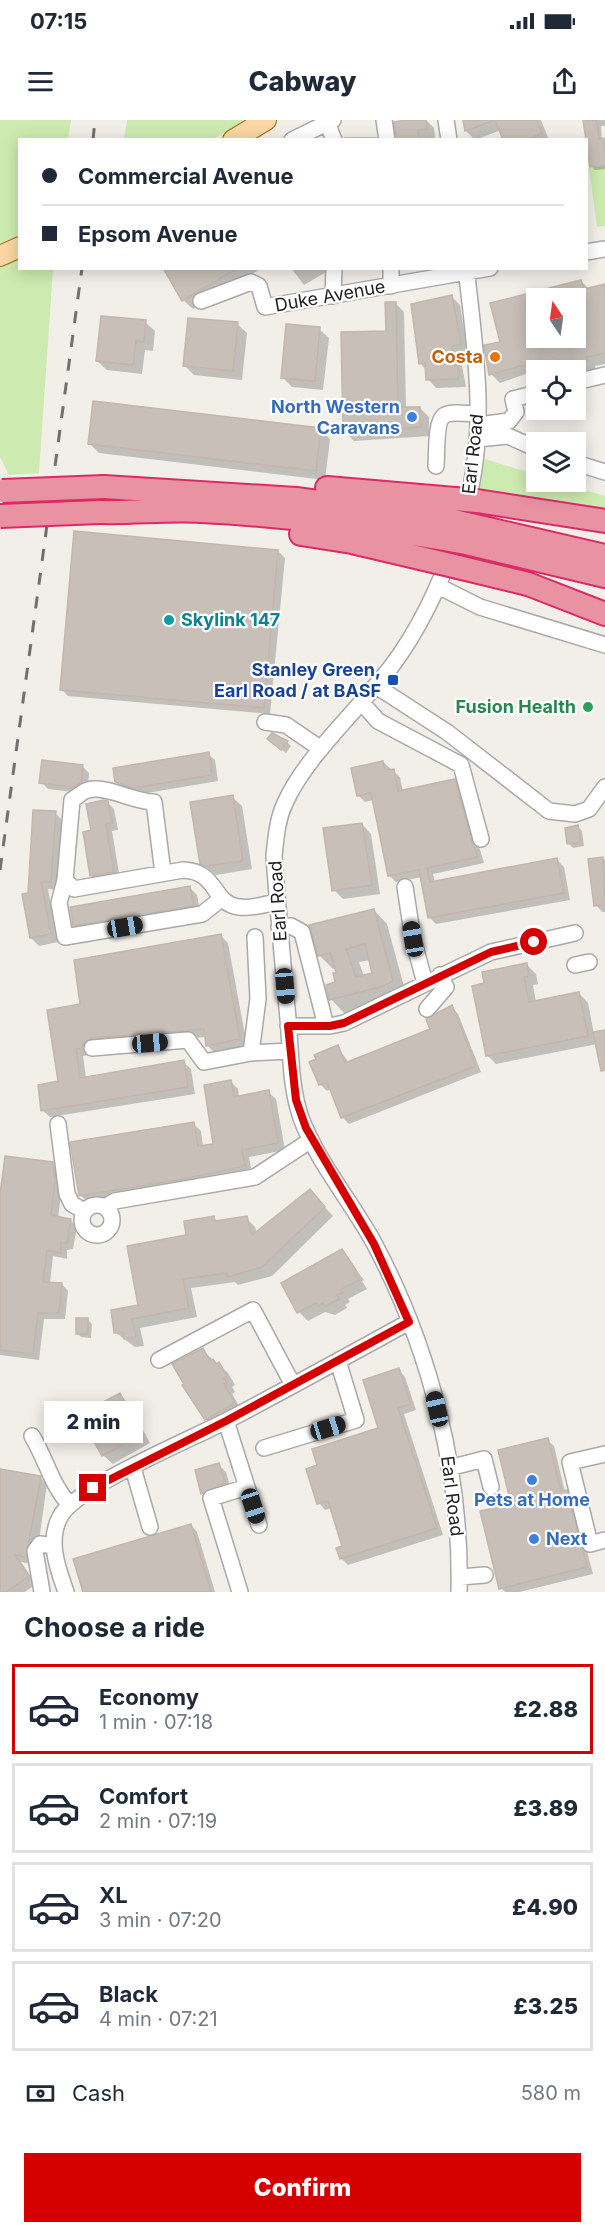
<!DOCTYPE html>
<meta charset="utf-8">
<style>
:root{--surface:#fff;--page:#f2f2f3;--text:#1f2937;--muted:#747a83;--line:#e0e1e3;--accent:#d40000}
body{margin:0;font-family:Inter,sans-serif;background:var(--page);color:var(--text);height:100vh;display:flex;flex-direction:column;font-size:22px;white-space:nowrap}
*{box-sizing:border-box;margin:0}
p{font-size:20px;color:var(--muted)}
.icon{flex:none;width:33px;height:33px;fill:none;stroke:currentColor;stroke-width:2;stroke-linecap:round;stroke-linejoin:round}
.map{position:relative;height:1472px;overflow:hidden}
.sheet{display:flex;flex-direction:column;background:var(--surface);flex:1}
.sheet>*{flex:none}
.top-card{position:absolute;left:18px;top:18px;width:570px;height:132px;border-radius:0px;box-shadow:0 3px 15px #0003;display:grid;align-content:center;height:132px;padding:0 24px;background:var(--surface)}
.needle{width:39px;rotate:347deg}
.controls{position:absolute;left:526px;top:168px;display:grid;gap:12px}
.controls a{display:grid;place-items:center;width:60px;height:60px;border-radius:0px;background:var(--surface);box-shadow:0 3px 15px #0003;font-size:30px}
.end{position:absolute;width:27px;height:27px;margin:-14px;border:8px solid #d40000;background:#fff;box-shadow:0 0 0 3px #fff}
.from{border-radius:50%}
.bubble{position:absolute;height:42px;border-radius:0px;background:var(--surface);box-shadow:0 3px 15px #0003;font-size:20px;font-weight:800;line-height:42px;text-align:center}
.car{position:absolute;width:18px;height:36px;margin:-18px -9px;border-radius:8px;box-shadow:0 0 4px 2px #0007;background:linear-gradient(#222 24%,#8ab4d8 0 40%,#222 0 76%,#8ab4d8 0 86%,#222 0)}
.top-card b{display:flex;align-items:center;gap:21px;height:57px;font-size:22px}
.top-card b+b{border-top:2px solid var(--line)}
.top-card i{width:15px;height:15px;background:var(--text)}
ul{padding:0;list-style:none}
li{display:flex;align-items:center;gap:18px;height:90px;margin:0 12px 9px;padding:0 12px;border:3px solid var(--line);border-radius:0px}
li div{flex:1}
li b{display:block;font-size:22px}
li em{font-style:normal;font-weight:800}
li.selected{border-color:var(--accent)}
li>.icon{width:54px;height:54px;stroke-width:1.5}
h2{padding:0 24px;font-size:27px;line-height:72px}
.pay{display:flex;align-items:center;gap:15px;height:66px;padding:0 24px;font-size:22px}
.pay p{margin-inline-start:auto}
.button{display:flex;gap:12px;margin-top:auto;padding:12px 24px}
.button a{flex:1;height:69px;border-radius:0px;background:var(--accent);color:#fff;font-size:24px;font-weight:800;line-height:69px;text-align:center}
.status{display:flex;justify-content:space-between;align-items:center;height:42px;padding:0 30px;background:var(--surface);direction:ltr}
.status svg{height:16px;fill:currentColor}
header{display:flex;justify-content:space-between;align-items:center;height:78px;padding:0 24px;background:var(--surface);font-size:27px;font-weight:800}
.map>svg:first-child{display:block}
.grass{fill:#cdebb0}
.shadow{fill:#0003;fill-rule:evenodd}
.building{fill:#c7bfb8;stroke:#c4b6ab;stroke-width:1.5;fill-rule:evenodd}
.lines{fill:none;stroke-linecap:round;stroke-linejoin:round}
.minor-casing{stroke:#a9a9a9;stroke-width:18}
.major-casing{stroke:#a06b00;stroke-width:22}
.highway-casing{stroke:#dc2a67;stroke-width:26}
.minor{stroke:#fff;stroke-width:15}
.major{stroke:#fcd6a4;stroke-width:20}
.highway{stroke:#e892a2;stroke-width:22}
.rail{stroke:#707070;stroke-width:3;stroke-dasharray:12 12;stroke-linecap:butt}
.highway-bridge-casing{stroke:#dc2a67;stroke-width:26;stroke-linecap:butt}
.highway-bridge{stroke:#e892a2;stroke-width:22}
.route{stroke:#d40000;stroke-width:8}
.food-dot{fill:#e8710a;stroke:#fff;stroke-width:2}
.shop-dot{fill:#3f7fe0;stroke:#fff;stroke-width:2}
.culture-dot{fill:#0f9aa8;stroke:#fff;stroke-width:2}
.transit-dot{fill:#1a4fb4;stroke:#fff;stroke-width:2}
.leisure-dot{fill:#2e9e5b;stroke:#fff;stroke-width:2}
.labels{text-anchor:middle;stroke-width:4.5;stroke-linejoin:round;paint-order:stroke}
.street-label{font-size:18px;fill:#222;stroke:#fff}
.food-label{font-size:18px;font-weight:bold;fill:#c56008;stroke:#fff;text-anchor:end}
.shop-label{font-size:18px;font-weight:bold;fill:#366cbe;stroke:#fff;text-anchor:end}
.culture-label{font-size:18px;font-weight:bold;fill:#0d838f;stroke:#fff;text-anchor:start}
.transit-label{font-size:18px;font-weight:bold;fill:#164399;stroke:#fff;text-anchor:end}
.leisure-label{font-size:18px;font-weight:bold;fill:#27864d;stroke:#fff;text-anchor:end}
</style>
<div class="status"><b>07:15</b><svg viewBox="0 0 49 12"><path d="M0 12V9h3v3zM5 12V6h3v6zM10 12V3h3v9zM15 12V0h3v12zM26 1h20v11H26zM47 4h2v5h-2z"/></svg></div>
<header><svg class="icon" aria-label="menu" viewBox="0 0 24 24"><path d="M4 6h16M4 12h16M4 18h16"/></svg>Cabway<svg class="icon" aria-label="share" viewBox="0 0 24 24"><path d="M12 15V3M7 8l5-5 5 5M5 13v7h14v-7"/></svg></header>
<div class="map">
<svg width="605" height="1472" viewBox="0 0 605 1472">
<rect width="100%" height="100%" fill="#f2efe9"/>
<path class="grass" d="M0,0H71L68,19L20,20L19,120L0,129Z
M127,0H246L213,19H124Z
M605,46V106L597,107L589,48Z
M19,136L20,148L53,149L39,353L9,355L0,337V145Z
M485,339L537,355V362H558L605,376V389L479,370Z"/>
<path class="shadow" d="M416,0H426L434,8L435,18L398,19Z
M465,0H541L549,20H505L501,10L475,20L466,11Z
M585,0H605V6H601L602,20L605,22V49L595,50L591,46Z
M344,17H376L378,20H345Z
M165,148H262L193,189L183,180Z
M291,148H333L304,165Z
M581,161L589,169L605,165V244L595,246L596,251L585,254L580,250L569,249L537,250L500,263L491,254L502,223L492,184ZM537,178H576V218H537Z
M452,177L460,185L468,233L460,235L466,267L436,268L428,259L427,251L420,243Z
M395,183L404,192L406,289L420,288L429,297V316L354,321L345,312L388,212Z
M145,202L155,211L153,231L145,230L142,254L107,250L97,241Z
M237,204L247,213L242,260L194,255L185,246Z
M319,209L329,218L323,270L292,267L282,257Z
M321,310L330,319L325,360L99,333L90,324Z
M278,431L285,438L270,594L68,576L61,569Z
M287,622L291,626L286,633L273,623Z
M208,634L215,640L218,661L141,674L124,669L116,662Z
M383,642L400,657L403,672L454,661L461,667L484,743L433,754L435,762L557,740L564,747L570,780L436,804L430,798L422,757L396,762L390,756L374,680L365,682L358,675Z
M83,647L89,653L88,669L81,673L48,669L41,662Z
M232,677L242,686L252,749L216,755L201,743Z
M107,682L114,689L118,710L112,711L120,759L98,762L91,756L93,711Z
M55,693L63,701L59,770L48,769L58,822L39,826L31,818L29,775Z
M362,704L371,714L380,774L343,779L334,770Z
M577,706L582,711L584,726L573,728L569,724L567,709Z
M605,739V792H602L596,785L590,741Z
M190,768L197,775L200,792L81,812L74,805Z
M374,790L387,804L406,874L398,879L344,893L331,879L337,863V848L333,849L319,835ZM370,840L374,854L364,857L359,842Z
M221,816L228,823L247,926L215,933L208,926L206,917L99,925L93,928L90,935L83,936L86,958L183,942L191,949L195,974L50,997L42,990L60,963L82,885Z
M527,845L536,854L538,864L533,865L536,882L579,873L588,883L594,914L605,911V938L597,924L496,944L487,935L486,865Z
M452,887L458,894L481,952L349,1004L342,997L331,969L327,971L320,964L338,927L349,943L432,910Z
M230,961L238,969L239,977L268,972L276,979L285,1030L249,1037L252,1053L88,1082L80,1075L193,1004L201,1011L203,1027L215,1025Z
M52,1044L59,1051L62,1068L58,1098L70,1100L77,1107L73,1129L67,1130V1139L53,1136L50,1164H62L68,1171L65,1199H44L39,1240L0,1235V1084Z
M310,1071L333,1096L272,1156L238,1165L235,1162L191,1168L197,1197L140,1208L144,1226L135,1227L116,1213L140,1186L187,1116L214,1098L218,1102L246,1098L255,1107L257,1113Z
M342,1131L364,1160L362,1161L367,1169L348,1179L350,1182L345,1185L347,1188L335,1195L325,1192L308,1201L299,1192Z
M87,1199L92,1204L91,1218L81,1217L77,1213Z
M202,1230L228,1253L235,1265L232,1267L235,1272L232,1274L243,1292L215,1308L206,1299Z
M399,1250L405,1257L416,1290L404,1294L443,1415L348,1445L341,1438L344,1427L332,1388L325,1390L319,1383V1346L380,1309Z
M120,1275L129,1284L150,1323L113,1344L103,1335Z
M547,1320L554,1326L565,1372L573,1379L593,1454L519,1472H505L501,1468L513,1385Z
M219,1345L226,1352L231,1370L209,1379L203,1373Z
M0,1350L39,1356L47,1364L38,1428L33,1444L21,1442L36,1464L25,1472H0Z
M191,1405L197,1412L215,1472H85Z"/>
<path class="building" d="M406,0H426L427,9L418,10L420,20H397L394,2Z
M463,0H493V1L465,11Z
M495,0H536L542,13L527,20H503Z
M583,0H597L599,19L604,18L605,45L590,47Z
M163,148H238L182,181Z
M581,160L584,169L605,164V233L586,237L588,242L574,245L573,241L561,243L560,240L539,245L538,241L489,255L484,225L500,222L490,183ZM537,178H576V218H537Z
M452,175L461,224L452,226L455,246H458V259L426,260L425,243L419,244L411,184Z
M385,182H396L398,287H420L421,307L343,312L341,212L386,211Z
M101,196L146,200L144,222L136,221L133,245L96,241Z
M188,198L238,202L233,251L183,246Z
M286,204L320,207L315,261L281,258Z
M93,281L321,308L316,351L88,324Z
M74,411L278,430L264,588L60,570Z
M272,613L288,621L281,630L267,619Z
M209,632L212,655L133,668L115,662L113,648Z
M42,640L83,645L81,662L74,667L39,663Z
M383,641L385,650L394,649L398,671L455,659L472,722L478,737L427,748L430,762L557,738L564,773L428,798L419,750L388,756L371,673L357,676L351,648Z
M233,675L243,741L206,746L200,744L190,682Z
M103,680L108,681L112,703L106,704L114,752L90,756L83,712L91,710L86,684Z
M33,690L56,691L51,762H41L51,814L30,818L22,774L28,773Z
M362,703L372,765L332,771L323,708Z
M578,705L581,722L567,724L565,708Z
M603,737L605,785L594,786L588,739Z
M190,766L194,786L73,806L70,787Z
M374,789L393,861L384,866L329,880L326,865L335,862L333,853H336L331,833L318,836L309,805ZM365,824L372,853L356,857L346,829Z
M221,814L240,919L206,926L204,909L91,918L84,923L82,928L76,929L80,958L184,940L188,967L41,991L38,965L58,961L47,890L80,884L74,840Z
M527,843L529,856L524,857L529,882L579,872L588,916L486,936L472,866L484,863L482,852Z
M452,885L476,946L341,998L327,962L319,965L309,942L316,939L314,935L338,925L345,943L430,909L426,899Z
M605,910V950L601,951L593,912Z
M231,960L234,977L269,970L278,1023L242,1030L245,1046L184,1059L79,1076L70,1022L194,1002L198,1026L213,1024L204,965Z
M5,1036L53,1042L55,1060L51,1095L71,1099L67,1123H61V1133L47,1130L43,1162L62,1163L59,1193H38L33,1234L0,1230V1074Z
M310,1069L325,1087L262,1147L228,1157L227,1153L183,1159L189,1188L132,1199L136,1217L124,1219L123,1212L114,1213L111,1190L138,1185L127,1126L186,1115L184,1101L214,1096L215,1101L247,1096L252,1115Z
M342,1129L356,1150L354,1152L359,1160L340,1170L342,1173L337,1175L339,1179L325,1186L323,1183L318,1186L316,1183L297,1193L281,1163Z
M76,1198H88V1214H76Z
M203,1228L210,1241L213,1239L216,1244L219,1242L227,1256L224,1258L227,1263L224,1264L235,1283L205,1300L182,1265L184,1264L172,1244Z
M399,1248L411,1284L398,1288L437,1408L340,1439L336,1428L342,1426L328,1381L317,1384L306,1349L317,1345L312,1329L378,1308L363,1260Z
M120,1273L142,1314L102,1336L79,1295Z
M548,1318L561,1371L567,1370L587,1447L499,1469L480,1391L511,1384L498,1330Z
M219,1343L225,1363L201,1374L195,1350Z
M0,1349L41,1356L26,1437L15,1435L29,1456L6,1472H0Z
M191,1404L211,1472H83L73,1439Z"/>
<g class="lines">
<g class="minor-casing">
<path id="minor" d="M384,0L387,20
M446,0L449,20
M327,2L334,20
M292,20L333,0
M586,132L605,129
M391,166V148
M333,176L334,148
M201,181L251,162L259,166L265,187L490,148
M576,262L605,255
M478,305L509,301L516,292L513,279L537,273
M477,319L508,316L537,329
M576,343L605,352
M436,346C437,335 435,300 445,295C453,291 469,294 478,294
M466,387C488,309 475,227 466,148
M458,413C442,461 422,506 391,547C359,589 306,636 285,683C277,700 276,718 274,736C278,791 283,845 288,899C291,932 290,966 301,998C318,1043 351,1081 374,1123C430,1228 462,1353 459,1472
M438,466L480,487L605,525
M376,566L447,612L549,691L575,694L589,689L605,667
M363,584L378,601L461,645L481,719
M265,602L286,605L321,629
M163,753L154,682C134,682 106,665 88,670C83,671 77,677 72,680L65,760L74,769L183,750C218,751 212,784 239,787C251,789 266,784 277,782
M65,760L59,783L65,817L202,794L221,779
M405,767L413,819L425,863
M279,807L291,806L302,812L326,906
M575,845L589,842
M427,889L446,867L440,855
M288,906H330L344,903L491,832L575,813
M92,928L188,920L204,942L251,933L290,931
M251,933L258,879L255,817
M58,1004L67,1074L72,1084L84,1091
M82 1100a15 15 0 1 1 30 0a15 15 0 1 1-30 0Z
M105,1087L115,1081L255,1057L311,1020
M159,1240L253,1190L293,1265
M226,1301L259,1405
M32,1316C46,1339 51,1364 69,1384
M264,1328L356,1300L338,1241
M605,1334L570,1342L590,1424L605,1420
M133,1348L150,1407
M449,1348L484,1339L491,1367
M460,1457L485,1455
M42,1472L35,1431L40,1424L54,1426
M66,1472C58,1449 47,1421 60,1397C75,1367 194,1318 228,1300C289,1268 349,1235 409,1202
M240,1472L211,1378L247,1367"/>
</g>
<g class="major-casing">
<path id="major" d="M233,20L266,0
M0,136L20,127"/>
</g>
<g class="highway-casing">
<path id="highway" d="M104,367L296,379L449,400
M327,368L455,379
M477,381L605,401
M100,392C134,393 168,389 201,391C282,395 364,405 444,419
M471,405L605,436
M301,414L352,422L437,442
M466,423L605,456
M458,447L528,464L605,494"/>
</g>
<use href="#minor" class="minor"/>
<use href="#major" class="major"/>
<use href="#highway" class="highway"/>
<path class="rail" d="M93,20L95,0
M0,750L82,148"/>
<g class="highway-bridge-casing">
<path id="highway-bridge" d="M2,371L104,367
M455,379L477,381
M0,396L100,392
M449,400L471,405
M444,419L466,423
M437,442L458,447"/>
</g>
<use href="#highway-bridge" class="highway-bridge"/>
</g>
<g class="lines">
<path class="route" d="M93,1368L226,1301L409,1202L374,1124L306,1008L296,980L288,906H330L344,903L491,832L534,822"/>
</g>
<circle class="food-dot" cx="495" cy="237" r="6"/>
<g class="shop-dot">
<circle cx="412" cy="297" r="6"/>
<circle cx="532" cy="1360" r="6"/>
<circle cx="534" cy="1419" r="6"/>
</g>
<circle class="culture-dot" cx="169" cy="500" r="6"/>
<rect class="transit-dot" x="387" y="554" width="12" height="12" rx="3"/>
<circle class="leisure-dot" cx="588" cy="587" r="6"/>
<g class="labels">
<g class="street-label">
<text transform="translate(330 176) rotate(-10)" y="6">Duke Avenue</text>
<text transform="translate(473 334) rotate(-84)" y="6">Earl Road</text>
<text transform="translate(278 781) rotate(-94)" y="6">Earl Road</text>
<text transform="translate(452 1376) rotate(83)" y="6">Earl Road</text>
</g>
<g class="food-label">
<text x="483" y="243">Costa</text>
</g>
<g class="shop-label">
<text x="400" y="293">North Western<tspan x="400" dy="21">Caravans</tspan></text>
<text x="532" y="1386" text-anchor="middle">Pets at Home</text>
<text x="546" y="1425" text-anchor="start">Next</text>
</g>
<g class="culture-label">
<text x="181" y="506">Skylink 147</text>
</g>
<g class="transit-label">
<text x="381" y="556">Stanley Green,<tspan x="381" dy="21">Earl Road / at BASF</tspan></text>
</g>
<g class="leisure-label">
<text x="576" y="593">Fusion Health</text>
</g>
</g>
</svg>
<div class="controls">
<a><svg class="needle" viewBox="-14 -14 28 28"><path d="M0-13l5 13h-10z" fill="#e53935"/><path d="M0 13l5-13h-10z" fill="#747a83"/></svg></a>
<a><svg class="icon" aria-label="locate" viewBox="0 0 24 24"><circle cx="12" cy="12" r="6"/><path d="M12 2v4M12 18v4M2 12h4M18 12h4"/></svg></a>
<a><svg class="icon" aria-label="layers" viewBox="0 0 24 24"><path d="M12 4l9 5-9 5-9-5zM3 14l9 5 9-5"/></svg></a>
</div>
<i class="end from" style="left:534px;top:822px"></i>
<i class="end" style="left:93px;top:1368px"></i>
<div class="bubble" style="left:44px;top:1281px;width:99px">2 min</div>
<i class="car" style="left:125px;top:807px;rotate:80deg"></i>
<i class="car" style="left:413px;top:819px;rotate:351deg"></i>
<i class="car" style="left:285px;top:866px;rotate:175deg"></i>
<i class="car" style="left:150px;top:923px;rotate:85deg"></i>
<i class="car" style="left:437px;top:1289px;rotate:347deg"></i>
<i class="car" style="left:328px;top:1308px;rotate:73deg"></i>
<i class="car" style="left:253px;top:1386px;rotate:162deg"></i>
<div class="top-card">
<b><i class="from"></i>Commercial Avenue</b>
<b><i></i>Epsom Avenue</b>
</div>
</div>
<section class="sheet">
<h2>Choose a ride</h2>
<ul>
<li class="selected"><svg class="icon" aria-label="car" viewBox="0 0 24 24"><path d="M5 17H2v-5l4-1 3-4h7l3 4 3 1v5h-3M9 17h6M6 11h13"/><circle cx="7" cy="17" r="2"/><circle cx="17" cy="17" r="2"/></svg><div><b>Economy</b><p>1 min · 07:18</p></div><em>£2.88</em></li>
<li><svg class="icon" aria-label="car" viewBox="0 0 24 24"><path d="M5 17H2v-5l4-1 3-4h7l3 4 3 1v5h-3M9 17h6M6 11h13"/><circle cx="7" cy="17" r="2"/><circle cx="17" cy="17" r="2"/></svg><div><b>Comfort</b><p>2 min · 07:19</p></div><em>£3.89</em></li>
<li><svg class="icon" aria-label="car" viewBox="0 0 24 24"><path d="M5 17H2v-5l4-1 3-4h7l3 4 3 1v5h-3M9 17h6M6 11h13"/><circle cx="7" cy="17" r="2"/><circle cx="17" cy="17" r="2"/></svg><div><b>XL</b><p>3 min · 07:20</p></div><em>£4.90</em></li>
<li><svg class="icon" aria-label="car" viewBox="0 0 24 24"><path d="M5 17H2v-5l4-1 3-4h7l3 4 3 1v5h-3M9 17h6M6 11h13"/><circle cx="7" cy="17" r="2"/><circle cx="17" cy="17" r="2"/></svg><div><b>Black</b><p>4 min · 07:21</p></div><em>£3.25</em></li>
</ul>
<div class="pay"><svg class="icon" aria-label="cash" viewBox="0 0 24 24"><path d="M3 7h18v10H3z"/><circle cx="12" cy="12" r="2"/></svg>Cash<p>580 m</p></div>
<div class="button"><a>Confirm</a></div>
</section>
